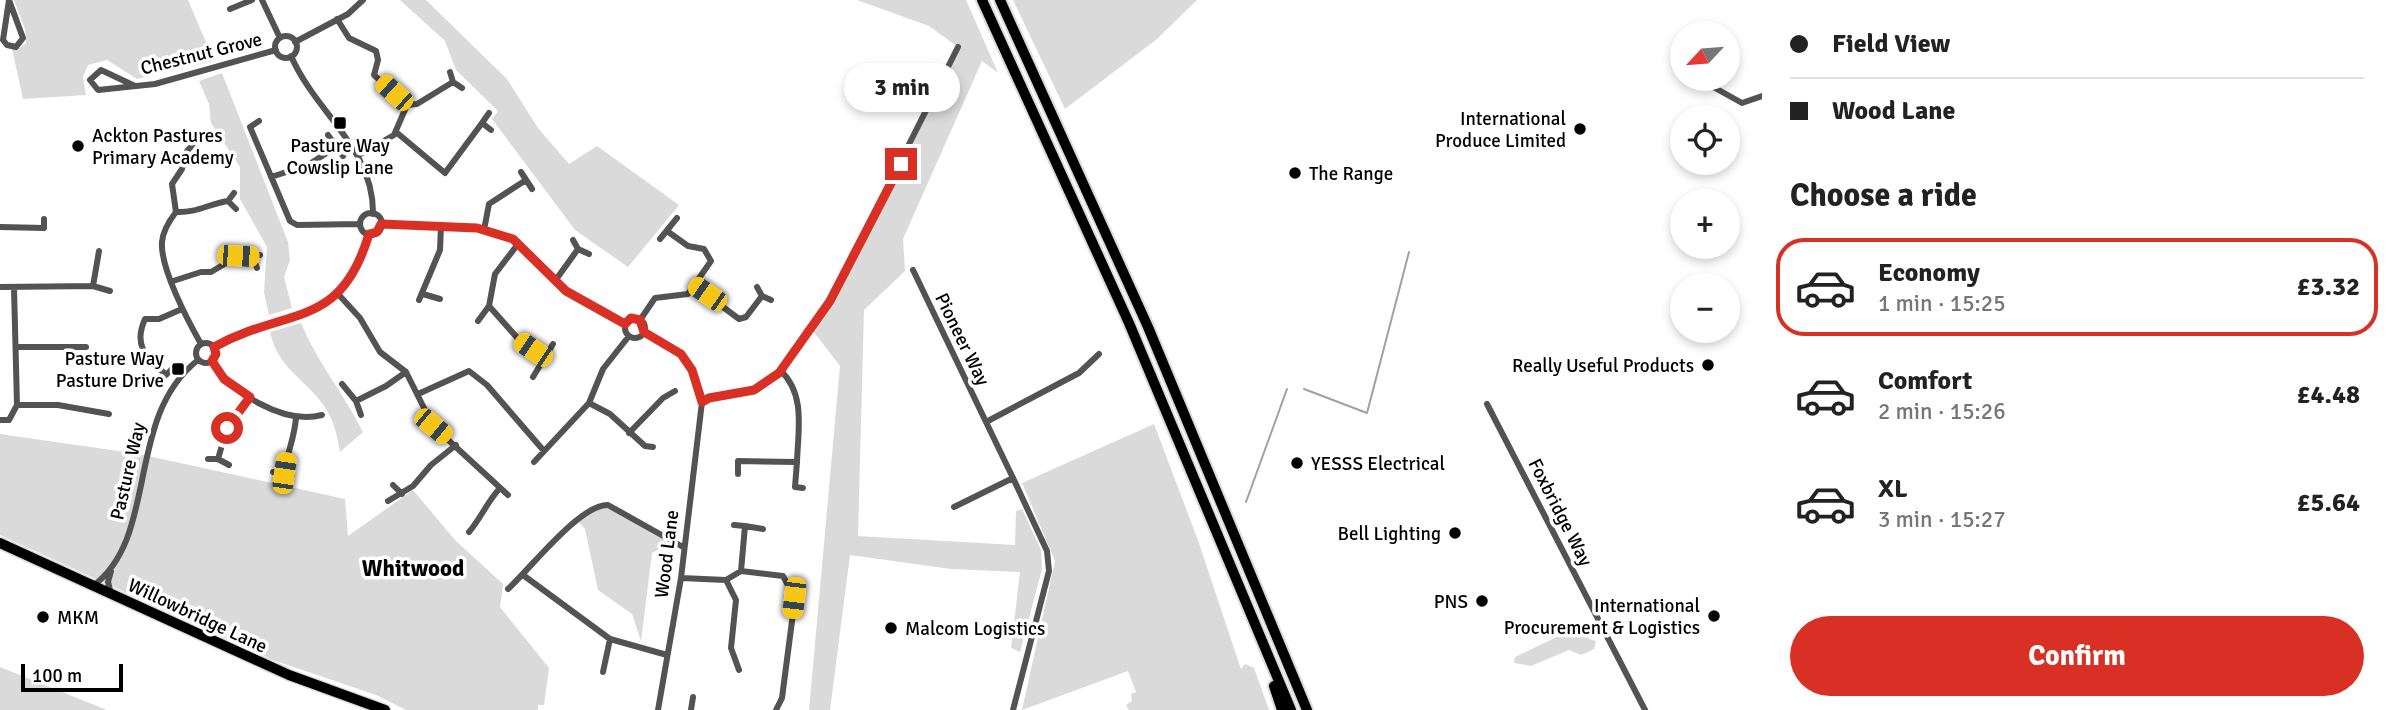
<!DOCTYPE html>
<meta charset="utf-8">
<style>
:root{--surface:#fff;--page:#f6f6f6;--text:#222;--muted:#767676;--line:#e0e0e0;--accent:#d93025}
body{margin:0;font-family:Signika,sans-serif;background:var(--page);color:var(--text);height:100vh;display:flex;flex-direction:column;font-size:26px;white-space:nowrap}
*{box-sizing:border-box;margin:0}
p{font-size:23px;color:var(--muted)}
.icon{flex:none;width:38px;height:38px;fill:none;stroke:currentColor;stroke-width:2;stroke-linecap:round;stroke-linejoin:round}
.map{position:relative;flex:1;overflow:hidden}
.details{display:flex;flex-direction:column;background:var(--surface);width:630px}
.details>*{flex:none}
.guide{display:grid;align-content:center;height:154px;padding:0 28px;background:var(--surface)}
.needle{width:46px;rotate:244deg}
.buttons{position:absolute;left:1670px;top:21px;display:grid;gap:14px}
.buttons a{display:grid;place-items:center;width:70px;height:70px;border-radius:50%;background:var(--surface);box-shadow:0 4px 10px #0003;font-size:35px}
.scale{position:absolute;left:21px;bottom:18px;width:102px;box-sizing:border-box;padding-left:7px;border:4px solid #000;border-top:0;font-size:19px;line-height:24px;white-space:nowrap;color:#000;-webkit-text-stroke:5px #fff;paint-order:stroke}
.end{position:absolute;width:32px;height:32px;margin:-16px;border:9px solid #d93025;background:#fff;box-shadow:0 0 0 4px #fff}
.from{border-radius:50%}
.bubble{position:absolute;height:49px;border-radius:24px;background:var(--surface);box-shadow:0 4px 10px #0003;font-size:23px;font-weight:800;line-height:49px;text-align:center}
.car{position:absolute;width:21px;height:42px;margin:-21px -10px;border-radius:9px;box-shadow:0 0 5px 2px #0007;background:linear-gradient(#f5c518 24%,#345 0 40%,#f5c518 0 76%,#345 0 86%,#f5c518 0)}
.guide b{display:flex;align-items:center;gap:24px;height:66px;font-size:26px}
.guide b+b{border-top:2px solid var(--line)}
.guide i{width:18px;height:18px;background:var(--text)}
ul{padding:0;list-style:none}
li{display:flex;align-items:center;gap:21px;height:98px;margin:0 14px 10px;padding:0 14px;border:4px solid transparent;border-radius:28px}
li div{flex:1}
li b{display:block;font-size:26px}
li em{font-style:normal;font-weight:800}
li.active{border-color:var(--accent)}
li>.icon{width:63px;height:63px;stroke-width:1.5}
h2{padding:0 28px;font-size:32px;line-height:84px}
.action{display:flex;gap:14px;margin-top:auto;padding:14px 28px}
.action a{flex:1;height:80px;border-radius:42px;background:var(--accent);color:#fff;font-size:28px;font-weight:800;line-height:80px;text-align:center}
main{display:flex;flex:1;min-height:0}
.map>svg:first-child{display:block}
.green{fill:#dadada}
.lines{fill:none;stroke-linecap:round;stroke-linejoin:round}
.stream{stroke:#a1a1a1;stroke-width:2}
.primary-casing{stroke:#dbdbdb;stroke-width:13}
.highway-casing{stroke:#dbdbdb;stroke-width:14}
.street{stroke:#535353;stroke-width:6}
.primary{stroke:#000;stroke-width:10}
.highway{stroke:#000;stroke-width:10}
.route{stroke:#d93025;stroke-width:9}
.poi-dot{fill:#000;stroke:#fff;stroke-width:2.5}
.labels{text-anchor:middle;stroke-width:7;stroke-linejoin:round;paint-order:stroke}
.street-label{font-size:19px;fill:#000;stroke:#fff}
.poi-label{font-size:19px;fill:#000;stroke:#fff;text-anchor:end}
.quarter-label{font-size:23px;font-weight:bold;fill:#000;stroke:#fff}
</style>
<main>
<div class="map">
<svg width="1762" height="710" viewBox="0 0 1762 710">
<rect width="100%" height="100%" fill="#fff"/>
<path class="green" d="M14,0H188L214,61L137,79L107,60L88,65L83,77L86,95L23,99L12,49L20,48L26,43L25,29Z
M400,0H426L507,79L538,128L569,164L597,146L679,205L628,267L575,230L492,119L498,111L456,70L445,41Z
M857,0H966L998,73L982,61L903,239L905,271L864,310L858,536L1015,545L1016,511L1022,509L1041,550L1042,569L1020,652L1011,648L1020,572L951,569L850,555L830,710H809L840,366L813,331L958,47L929,26Z
M1013,0H1197L1157,39L1065,109Z
M222,73L288,242L290,260L284,277L292,308L269,315L264,292L267,247L240,199V167L211,123L209,104L199,81Z
M301,323C317,362 344,394 363,432L340,452C337,435 334,420 324,406C305,378 278,369 270,332Z
M1154,424L1199,543L1241,669L1245,664L1254,668L1269,710H1129L1126,705L1132,701L1131,694L1136,692L1128,671L1022,710L1055,561L1022,483Z
M0,434L139,454L345,499L348,536L413,490L455,540L503,584L500,607L549,668L544,705H538V710H406L376,695L273,660L0,535Z
M602,505L673,542L652,553L641,641L632,614L598,590L585,529L577,520Z
M1579,626L1589,639L1596,641L1594,649L1581,655L1569,650L1531,666L1514,663L1515,657Z
M0,667L107,710H0Z"/>
<g class="lines">
<path class="stream" d="M1304,389L1367,413L1409,252
M1246,502L1287,389"/>
<g class="primary-casing">
<path id="primary" d="M0,543L289,675L385,710"/>
</g>
<g class="highway-casing">
<path id="highway" d="M982,0L1129,323L1291,710
M1000,0L1148,327L1307,710
M1274,686L1282,710"/>
</g>
<path class="street" d="M9,0L23,38L16,47L7,45L3,40Z
M262,0L280,38
M230,9L252,0
M337,19L349,38L376,51L378,60L374,75L407,105
M275 47a11 11 0 1 1 22 0a11 11 0 1 1-22 0Z
M295,42L348,14L363,0
M291,56C317,115 374,148 373,214
M450,72L453,82L462,88
M1699,79L1742,103L1762,96
M135,86L101,70L90,80L98,90L155,84L276,50
M407,105L417,104L453,82
M259,121L250,127L290,221L297,225L360,224
M482,123L489,113
M396,132L445,173L482,123L491,130
M328,135L343,156
M359,155L394,135L407,105
M521,172L532,189
M271,177L308,165L336,147
M228,201L234,193
M176,212C197,213 208,204 228,201L236,209
M360 224a11 11 0 1 1 22 0a11 11 0 1 1-22 0Z
M381,224L477,228L513,239L566,291L625,324
M0,227L44,228V219
M484,230L489,204L526,180
M660,239L677,218
M573,240L578,249L589,254
M518,244L495,274L489,306L521,342L547,359
M99,251L93,286L110,291
M253,257L257,268
M913,270L986,422
M173,281L201,272H211L238,256L260,255
M555,281L578,249
M695,286L739,319L746,317L762,296
M0,287L93,286
M757,287L762,296L771,300
M423,294L440,299
M339,295L360,318L380,352L406,372L433,426L508,495
M419,300L440,250L441,225
M625 328a10 10 0 1 1 20 0a10 10 0 1 1-20 0Z
M640,320L655,298L688,294L711,261L704,249L688,246L667,231
M478,321L489,306
M644,332L681,354L692,370L702,402L681,578L658,710
M196 353a10 10 0 1 1 20 0a10 10 0 1 1-20 0Z
M201,344C188,321 160,268 162,242C163,230 169,221 176,212L172,184L182,169L187,151L201,136
M16,347H86
M214,347C288,306 340,331 369,235
M212,361C231,393 284,425 322,415
M175,366L166,375C149,358 132,348 145,319H159L182,309
M780,370C806,394 798,430 797,462
M533,377L553,344
M342,384L356,401L361,415
M418,394L469,371L487,385L544,451
M356,401L386,386L406,372
M702,402L709,398L754,390L779,373L830,301L958,47
M589,403L610,414L645,446L653,447
M1487,404L1645,710
M17,405H58L109,414
M0,420H9L17,405L14,288
M629,433L663,398L675,391
M208,459H218L229,465
M218,459L227,428L250,396
M534,462L589,403L603,369L629,336
M273,472L292,476
M284,473C287,453 295,437 296,417
M738,474V461L797,462L795,487L803,488
M1013,478L986,422L1079,373L1099,354
M393,485L402,494
M388,501L413,486L431,465L456,445
M954,507L1013,478L1047,551L1049,571L1013,710
M734,525L745,526
M469,532C481,518 487,502 500,488
M741,571L745,526L763,529
M523,575L610,639L667,655
M681,578L726,580L741,571L783,576L795,598L782,698L776,710
M726,580L736,600L731,648L739,670
M93,586C160,536 124,418 198,360
M508,589C530,569 580,504 608,505L683,547
M111,594L108,582L111,571
M603,672L610,639
M691,710L693,697"/>
<use href="#primary" class="primary"/>
<use href="#highway" class="highway"/>
</g>
<g class="lines">
<path class="route" d="M227,428L250,397L224,379L212,361L216,354L214,347C288,306 340,331 369,234L377,232L381,224L477,228L513,239L566,291L625,324L631,318L640,320L644,332L681,354L692,370L702,402L709,398L754,390L779,373L830,301L901,164"/>
</g>
<g class="poi-dot">
<rect x="333" y="116" width="14" height="14" rx="3.5"/>
<circle cx="1580" cy="129" r="7"/>
<circle cx="78" cy="146" r="7"/>
<circle cx="1295" cy="173" r="7"/>
<circle cx="1708" cy="365" r="7"/>
<rect x="171" y="362" width="14" height="14" rx="3.5"/>
<circle cx="1297" cy="463" r="7"/>
<circle cx="1455" cy="533" r="7"/>
<circle cx="1482" cy="601" r="7"/>
<circle cx="1714" cy="616" r="7"/>
<circle cx="43" cy="617" r="7"/>
<circle cx="891" cy="628" r="7"/>
</g>
<g class="labels">
<g class="street-label">
<text transform="translate(201 53) rotate(-14)" y="7">Chestnut Grove</text>
<text transform="translate(963 339) rotate(64)" y="7">Pioneer Way</text>
<text transform="translate(127 471) rotate(-77)" y="7">Pasture Way</text>
<text transform="translate(1561 512) rotate(63)" y="7">Foxbridge Way</text>
<text transform="translate(666 554) rotate(-83)" y="7">Wood Lane</text>
<text transform="translate(198 615) rotate(25)" y="7">Willowbridge Lane</text>
</g>
<g class="poi-label">
<text x="1566" y="125">International<tspan x="1566" dy="22">Produce Limited</tspan></text>
<text x="92" y="142" text-anchor="start">Ackton Pastures<tspan x="92" dy="22">Primary Academy</tspan></text>
<text x="340" y="152" text-anchor="middle">Pasture Way<tspan x="340" dy="22">Cowslip Lane</tspan></text>
<text x="1309" y="180" text-anchor="start">The Range</text>
<text x="164" y="365">Pasture Way<tspan x="164" dy="22">Pasture Drive</tspan></text>
<text x="1694" y="372">Really Useful Products</text>
<text x="1311" y="470" text-anchor="start">YESSS Electrical</text>
<text x="1441" y="540">Bell Lighting</text>
<text x="1468" y="608">PNS</text>
<text x="1700" y="612">International<tspan x="1700" dy="22">Procurement &amp; Logistics</tspan></text>
<text x="57" y="624" text-anchor="start">MKM</text>
<text x="905" y="635" text-anchor="start">Malcom Logistics</text>
</g>
<g class="quarter-label">
<text x="413" y="576">Whitwood</text>
</g>
</g>
</svg>
<div class="buttons">
<a><svg class="needle" viewBox="-14 -14 28 28"><path d="M0-13l5 13h-10z" fill="#e53935"/><path d="M0 13l5-13h-10z" fill="#767676"/></svg></a>
<a><svg class="icon" aria-label="locate" viewBox="0 0 24 24"><circle cx="12" cy="12" r="6"/><path d="M12 2v4M12 18v4M2 12h4M18 12h4"/></svg></a>
<a>+</a>
<a>−</a>
</div>
<div class="scale">100 m</div>
<i class="end from" style="left:227px;top:428px"></i>
<i class="end" style="left:901px;top:164px"></i>
<div class="bubble" style="left:844px;top:63px;width:116px">3 min</div>
<i class="car" style="left:394px;top:93px;rotate:312deg"></i>
<i class="car" style="left:238px;top:256px;rotate:93deg"></i>
<i class="car" style="left:707px;top:294px;rotate:305deg"></i>
<i class="car" style="left:533px;top:350px;rotate:304deg"></i>
<i class="car" style="left:433px;top:426px;rotate:130deg"></i>
<i class="car" style="left:284px;top:473px;rotate:8deg"></i>
<i class="car" style="left:794px;top:598px;rotate:187deg"></i>
</div>
<section class="details">
<div class="guide">
<b><i class="from"></i>Field View</b>
<b><i></i>Wood Lane</b>
</div>
<h2>Choose a ride</h2>
<ul>
<li class="active"><svg class="icon" aria-label="car" viewBox="0 0 24 24"><path d="M5 17H2v-5l4-1 3-4h7l3 4 3 1v5h-3M9 17h6M6 11h13"/><circle cx="7" cy="17" r="2"/><circle cx="17" cy="17" r="2"/></svg><div><b>Economy</b><p>1 min · 15:25</p></div><em>£3.32</em></li>
<li><svg class="icon" aria-label="car" viewBox="0 0 24 24"><path d="M5 17H2v-5l4-1 3-4h7l3 4 3 1v5h-3M9 17h6M6 11h13"/><circle cx="7" cy="17" r="2"/><circle cx="17" cy="17" r="2"/></svg><div><b>Comfort</b><p>2 min · 15:26</p></div><em>£4.48</em></li>
<li><svg class="icon" aria-label="car" viewBox="0 0 24 24"><path d="M5 17H2v-5l4-1 3-4h7l3 4 3 1v5h-3M9 17h6M6 11h13"/><circle cx="7" cy="17" r="2"/><circle cx="17" cy="17" r="2"/></svg><div><b>XL</b><p>3 min · 15:27</p></div><em>£5.64</em></li>
</ul>
<div class="action"><a>Confirm</a></div>
</section>
</main>
